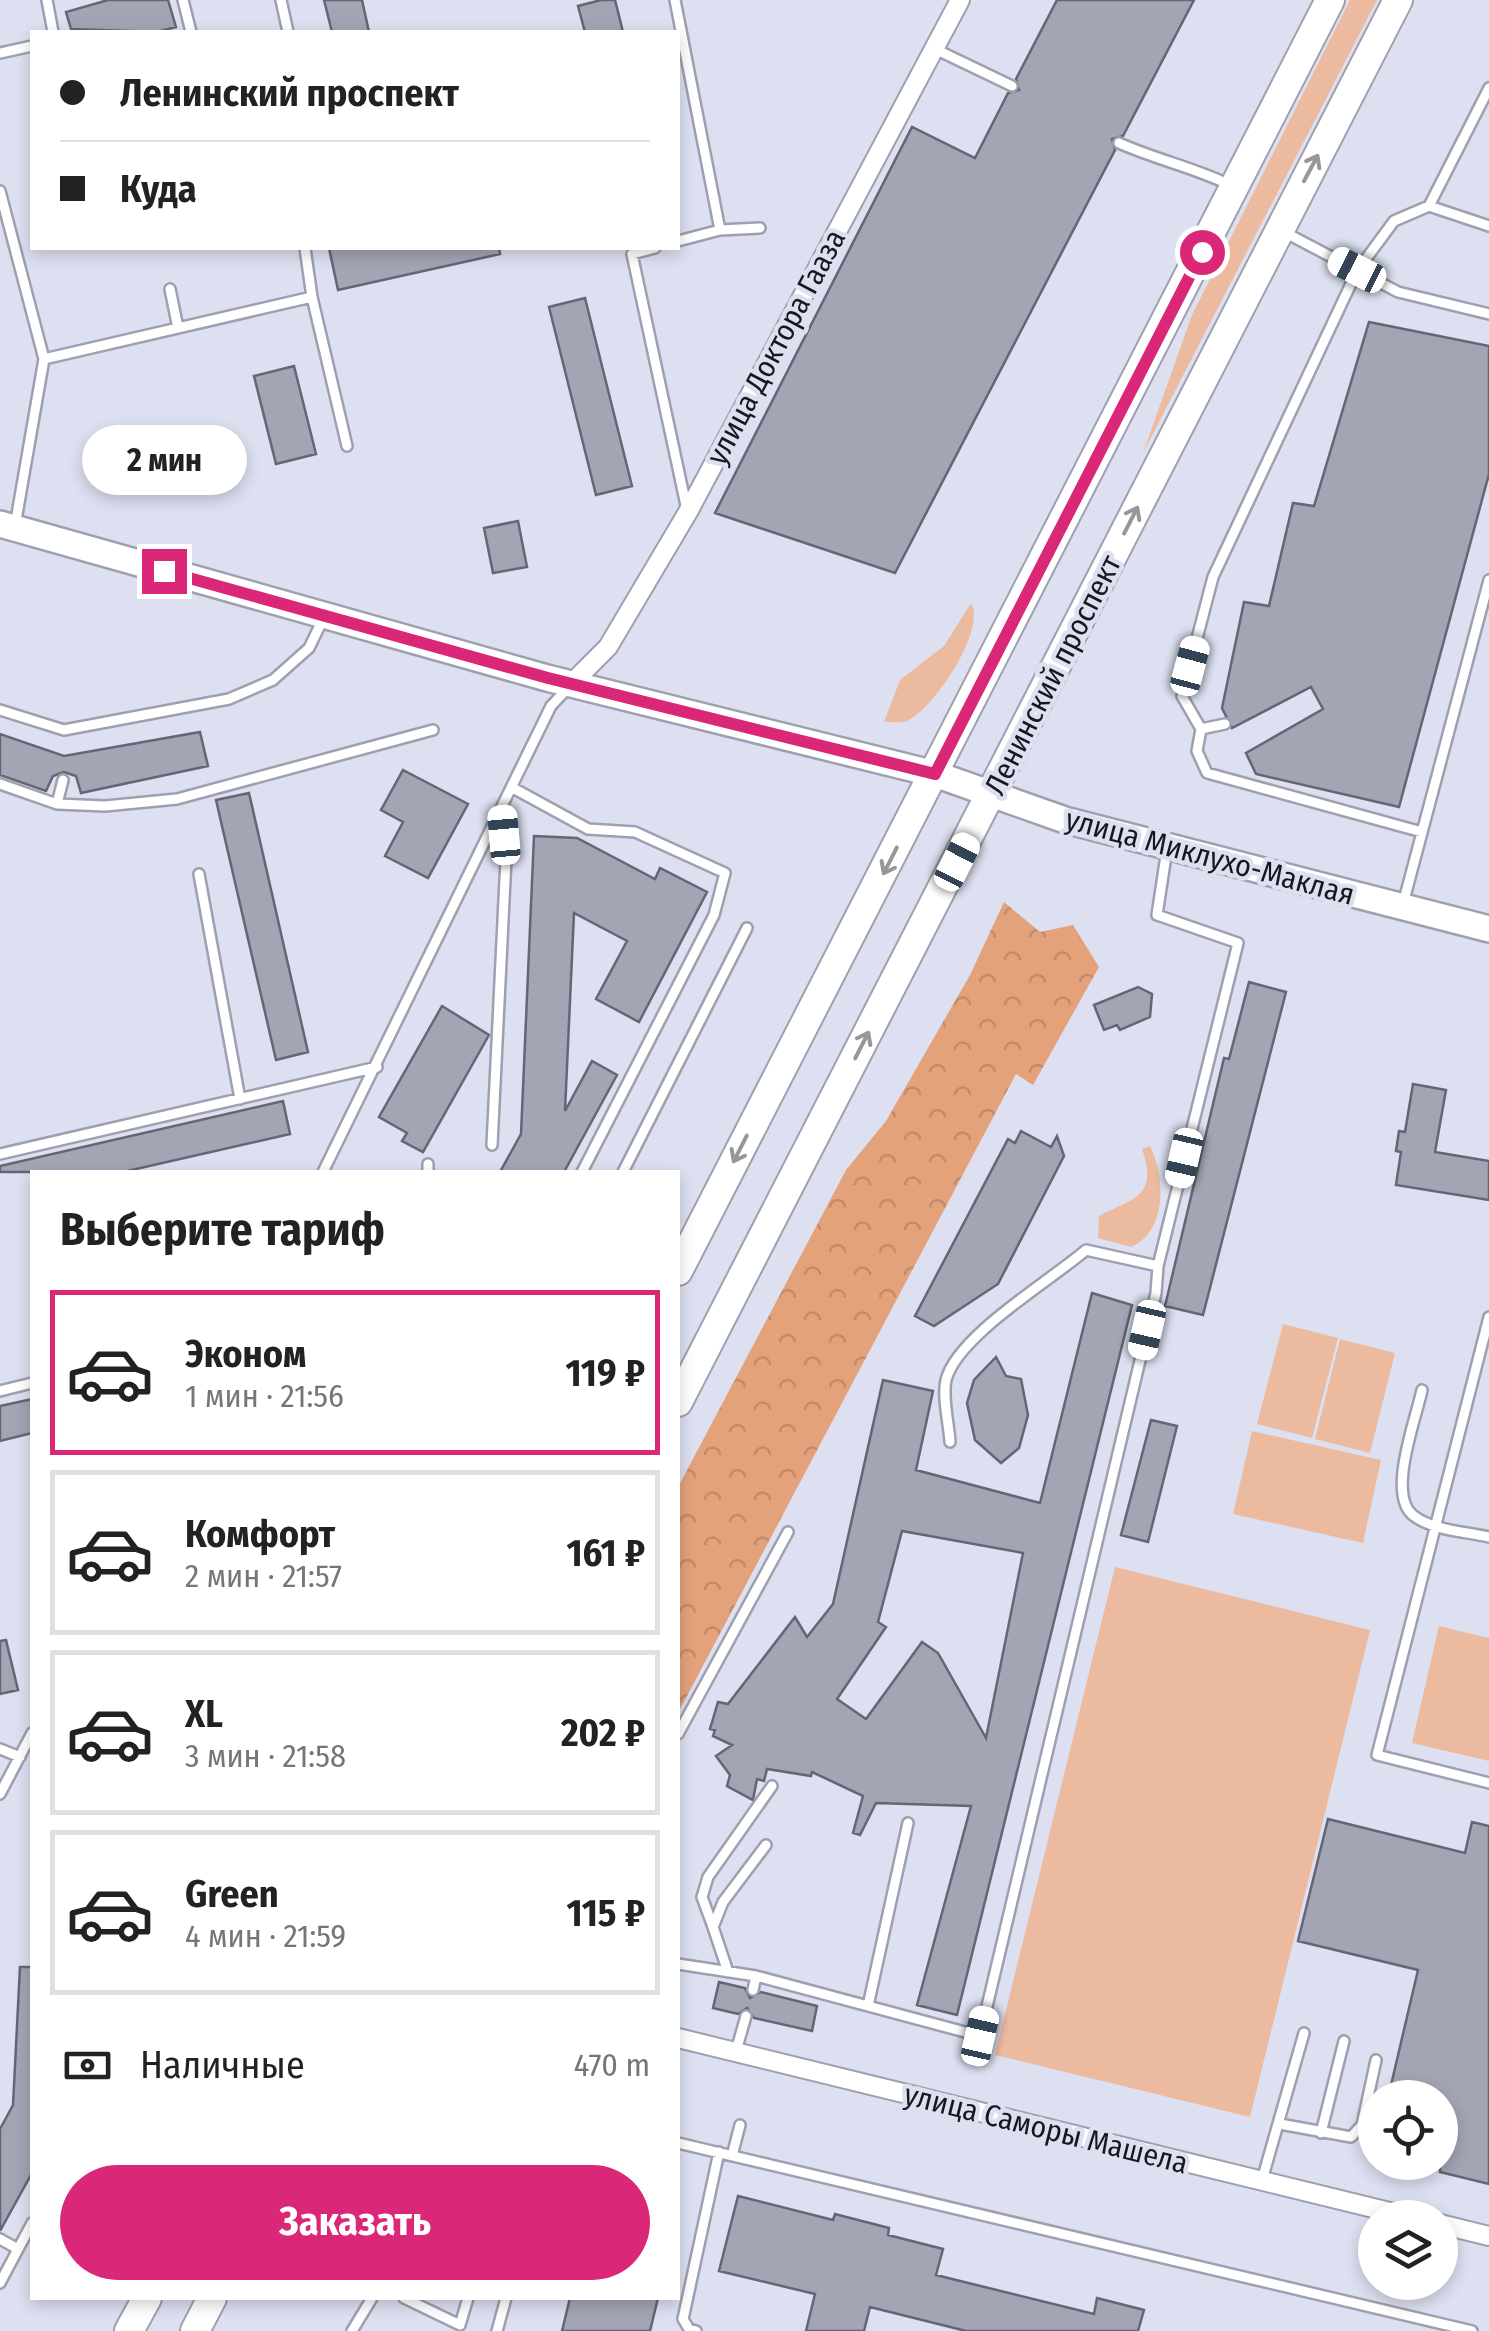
<!DOCTYPE html>
<html lang="ru">
<meta charset="utf-8">
<style>
:root{--surface:#fff;--page:#f2f2f2;--text:#222;--muted:#767676;--line:#e0e0e0;--accent:#db2777}
body{margin:0;font-family:"Fira Sans Condensed",sans-serif;background:var(--page);color:var(--text);height:100vh;display:flex;flex-direction:column;font-size:38px;white-space:nowrap}
*{box-sizing:border-box;margin:0}
p{font-size:32px;color:var(--muted)}
.icon{flex:none;width:55px;height:55px;fill:none;stroke:currentColor;stroke-width:2;stroke-linecap:round;stroke-linejoin:round}
.map{position:relative;flex:1;overflow:hidden}
.side{position:absolute;left:30px;top:1170px;width:650px;height:1130px;display:flex;flex-direction:column;background:var(--surface);border-radius:0px;box-shadow:0 5px 15px #0003}
.side>*{flex:none}
.guide{position:absolute;left:30px;top:30px;width:650px;height:220px;border-radius:0px;box-shadow:0 5px 15px #0003;display:grid;align-content:center;height:220px;padding:0 30px;background:var(--surface)}
.controls{position:absolute;left:1358px;top:2080px;display:grid;gap:20px}
.controls a{display:grid;place-items:center;width:100px;height:100px;border-radius:50%;background:var(--surface);box-shadow:0 5px 15px #0003;font-size:50px}
.end{position:absolute;width:45px;height:45px;margin:-22px;border:12px solid #db2777;background:#fff;box-shadow:0 0 0 5px #fff}
.from{border-radius:50%}
.bubble{position:absolute;height:70px;border-radius:35px;background:var(--surface);box-shadow:0 5px 15px #0003;font-size:32px;font-weight:700;line-height:70px;text-align:center}
.car{position:absolute;width:30px;height:60px;margin:-30px -15px;border-radius:12px;box-shadow:0 0 8px 2px #0007;background:linear-gradient(#fff 24%,#345 0 40%,#fff 0 76%,#345 0 86%,#fff 0)}
.guide b{display:flex;align-items:center;gap:35px;height:95px;font-size:38px}
.guide b+b{border-top:2px solid var(--line)}
.guide i{width:25px;height:25px;background:var(--text)}
ul{padding:0;list-style:none}
li{display:flex;align-items:center;gap:30px;height:165px;margin:0 20px 15px;padding:0 10px;border:5px solid var(--line);border-radius:0px}
li div{flex:1}
li b{display:block;font-size:38px}
li em{font-style:normal;font-weight:700}
li.selected{border-color:var(--accent)}
li>.icon{width:90px;height:90px;stroke-width:1.5}
h2{padding:0 30px;font-size:45px;line-height:120px}
.pay{display:flex;align-items:center;gap:25px;height:110px;padding:0 30px;font-size:38px}
.pay p{margin-inline-start:auto}
.button{display:flex;gap:20px;margin-top:auto;padding:20px 30px}
.button a{flex:1;height:115px;border-radius:60px;background:var(--accent);color:#fff;font-size:40px;font-weight:700;line-height:115px;text-align:center}
.map>svg:first-child{display:block}
.green{fill:#ecbb9f}
.forest{fill:url(#forest-crowns)}
.building{fill:#a3a5b5;stroke:#646675;stroke-width:2.5;fill-rule:evenodd}
.lines{fill:none;stroke-linecap:round;stroke-linejoin:round}
.lane-casing{stroke:#9ea0b0;stroke-width:14}
.street-casing{stroke:#9ea0b0;stroke-width:22}
.secondary-casing{stroke:#9ea0b0;stroke-width:30}
.primary-casing{stroke:#9ea0b0;stroke-width:32}
.lane{stroke:#fff;stroke-width:9}
.street{stroke:#fff;stroke-width:18}
.secondary{stroke:#fff;stroke-width:25}
.primary{stroke:#fff;stroke-width:28}
.oneway{stroke:#979799}
.route{stroke:#db2777;stroke-width:12}
.labels{text-anchor:middle;stroke-width:9;stroke-linejoin:round;paint-order:stroke}
.street-label{font-size:30px;fill:#17181d;stroke:#dde0f1}
</style>
<div class="map">
<svg width="1489" height="2331" viewBox="0 0 1489 2331">
<defs>
<pattern id="forest-crowns" width="20" height="18" patternUnits="userSpaceOnUse" patternTransform="scale(2.5)"><rect width="20" height="18" fill="#e4a27b"/><path d="M2 6a3 3 0 1 1 6 0M12 15a3 3 0 1 1 6 0" fill="none" stroke="#c38b6a"/></pattern>
</defs>
<rect width="100%" height="100%" fill="#dde0f1"/>
<path class="green" d="M1350,0H1377L1143,453L1192,315Z
M971,603C987,629 934,709 907,721C901,723 891,722 884,722L900,680L944,646Z
M1150,1146C1165,1176 1168,1231 1131,1247L1098,1238L1099,1216C1132,1198 1159,1198 1142,1149Z
M1283,1324L1338,1338L1312,1438L1257,1424Z
M1340,1339L1395,1353L1370,1453L1315,1439Z
M1252,1431L1381,1460L1363,1543L1233,1514Z
M1115,1567L1370,1630L1250,2117L995,2055Z
M1439,1626L1489,1638V1761L1412,1743Z"/>
<path class="forest" d="M1004,902L1040,932L1073,925L1099,967L1033,1085L1016,1074L678,1713V1487L846,1170L886,1121L970,975Z"/>
<path class="building" d="M108,0H168L176,27L157,32L71,29L66,12Z
M324,0H362L369,32H332Z
M601,0H615L623,32H585L578,6Z
M1057,0H1194L1123,136L1112,139L1115,150L895,573L715,513L912,127L975,158L1008,93L1019,90L1016,79Z
M329,248H499L500,254L338,290Z
M585,298L632,486L596,495L549,307Z
M1369,322L1489,346V474L1399,807L1256,774L1246,753L1323,709L1311,687L1232,728L1222,708L1244,602L1269,606L1293,503L1314,506Z
M294,366L316,454L276,464L254,376Z
M518,521L527,567L493,573L484,528Z
M200,732L208,766L81,793L76,776L64,772L53,776L46,791L0,775V734L64,756Z
M403,770L468,804L428,878L385,856L403,822L381,810Z
M249,793L308,1052L276,1060L216,800Z
M534,836L577,838L655,879L660,868L707,892L639,1022L596,999L627,941L574,913L565,1111L592,1061L617,1075L564,1172H500L521,1134Z
M1249,982L1286,992L1203,1315L1165,1306L1224,1058L1229,1059Z
M1138,987L1152,994L1150,1017L1120,1030L1117,1025L1104,1030L1094,1005Z
M442,1006L489,1035L423,1152L402,1141L407,1133L379,1117Z
M1413,1084L1446,1090L1435,1152L1489,1161V1200L1396,1185L1401,1152L1396,1151L1399,1131L1405,1132Z
M283,1101L290,1134L123,1172H0V1166Z
M1021,1131L1051,1147L1057,1136L1064,1156L998,1284L934,1326L915,1316L1008,1139L1015,1143Z
M1092,1293L1132,1305L957,2015L917,2005L971,1806L876,1803L860,1835L853,1833L863,1796L812,1772L811,1776L767,1769L764,1781L757,1779L753,1800L727,1786L730,1775L716,1756L732,1745L713,1736L715,1730L710,1729L718,1702L728,1704L795,1617L807,1637L833,1604L883,1380L933,1391L916,1470L1040,1503ZM902,1531L1023,1553L986,1738L938,1653L922,1642L866,1719L837,1699L886,1627L878,1622Z
M996,1357L1006,1376L1021,1379L1028,1415L1019,1448L1001,1463L975,1440L967,1403L974,1380Z
M32,1399V1433L0,1441V1406Z
M1151,1420L1177,1426L1148,1542L1121,1535Z
M6,1640L18,1690L0,1694V1641Z
M1328,1819L1465,1853L1472,1822L1489,1826V2184L1440,2172V2098H1388L1418,1970L1298,1941Z
M20,1967H32V2173L0,2231V2129L13,2105Z
M719,1982L745,1988L750,1998L761,1992L817,2006L812,2031L754,2018L747,2008L738,2014L713,2008Z
M738,2196L833,2220L835,2214L889,2228L888,2235L943,2249L936,2275L1094,2314L1097,2298L1144,2310L1138,2331H966L870,2307L864,2331H806L815,2294L719,2271Z
M570,2298H658L650,2331H562Z"/>
<g class="lines">
<g class="lane-casing">
<path id="lane" d="M47,0L53,32
M183,0L191,32
M281,0L288,32
M675,0L720,230L678,241
M935,49L1012,86
M0,53L32,46
M1119,143C1157,160 1196,168 1232,186
M0,191L44,359
M1429,206L1489,226
M720,230L760,228
M1284,232L1398,292L1489,314
M655,248L632,254L687,510
M170,289L178,328
M312,297L347,446
M15,526L44,359L312,297L305,248
M0,710L64,730L229,699L273,680L309,648L324,617
M1225,724L1201,729L1197,751L1207,773L1422,832
M1201,729L1182,696L1213,577L1357,271L1394,221L1429,206L1489,88
M0,784L57,804L105,806L177,799L433,730
M513,788L588,829L635,832L725,873L714,915L582,1172
M57,804L63,780
M199,874L240,1099
M1403,904L1489,580
M492,1145L506,859L502,813
M0,1154L377,1067
M428,1164V1172
M323,1172L551,706L567,689
M623,1172L747,928
M1489,1317L1377,1755L1489,1783
M1422,1390C1416,1419 1386,1496 1414,1516C1432,1530 1467,1532 1489,1537
M0,1391L32,1383
M950,1442C949,1424 942,1397 946,1380C957,1336 1050,1281 1086,1250L1158,1266
M678,1734L788,1532
M0,1749L20,1757
M0,1794L32,1733
M713,1927L702,1897L708,1877L772,1786
M678,1964L756,1976
M728,1972L713,1927L723,1902L766,1845
M753,1990L756,1976L980,2036L1156,1293L1158,1266L1238,943L1157,915L1167,849
M868,2006L908,1823
M736,2051L746,2016
M1280,2124L1351,2137L1362,2125L1376,2060
M1321,2133L1344,2041
M678,2143L1472,2331
M732,2156L740,2125
M1262,2180L1304,2033
M0,2239L18,2249
M0,2283L32,2223
M404,2298L460,2325L468,2298
M352,2331L372,2298
M497,2331L506,2298
M696,2331L689,2329L683,2319L719,2152"/>
</g>
<g class="street-casing">
<path id="street" d="M573,682L608,647L688,512L960,0
M678,2038L1414,2218
M1440,2224L1489,2236"/>
</g>
<g class="secondary-casing">
<path id="secondary" d="M0,524L547,678L935,774L1065,820L1489,929"/>
</g>
<g class="primary-casing">
<path id="primary" d="M678,1271L1330,0
M678,1402L1398,0
M129,2331L147,2298
M195,2331L212,2298"/>
</g>
<use href="#lane" class="lane"/>
<use href="#street" class="street"/>
<use href="#secondary" class="secondary"/>
<use href="#primary" class="primary"/>
</g>
<defs><path id="oneway-shaft" d="M-6 0H5M1.5-3L5.5 0L1.5 3" fill="none" stroke-width="1.6" stroke-linecap="round" stroke-linejoin="round" transform="scale(2.5)"/></defs>
<g class="oneway">
<use href="#oneway-shaft" transform="translate(1311 168) rotate(-62)"/>
<use href="#oneway-shaft" transform="translate(1131 520) rotate(-63)"/>
<use href="#oneway-shaft" transform="translate(890 861) rotate(117)"/>
<use href="#oneway-shaft" transform="translate(862 1045) rotate(-63)"/>
<use href="#oneway-shaft" transform="translate(740 1149) rotate(117)"/>
</g>
<g class="lines">
<path class="route" d="M164,571L548,678L935,774L1202,252"/>
</g>
<g class="labels">
<g class="street-label">
<text transform="translate(776 347) rotate(-62)" y="10">улица Доктора Гааза</text>
<text transform="translate(1053 675) rotate(-63)" y="10">Ленинский проспект</text>
<text transform="translate(1210 857) rotate(15)" y="10">улица Миклухо-Маклая</text>
<text transform="translate(1046 2129) rotate(14)" y="10">улица Саморы Машела</text>
</g>
</g>
</svg>
<div class="controls">
<a><svg class="icon" aria-label="locate" viewBox="0 0 24 24"><circle cx="12" cy="12" r="6"/><path d="M12 2v4M12 18v4M2 12h4M18 12h4"/></svg></a>
<a><svg class="icon" aria-label="layers" viewBox="0 0 24 24"><path d="M12 4l9 5-9 5-9-5zM3 14l9 5 9-5"/></svg></a>
</div>
<i class="end from" style="left:1202px;top:252px"></i>
<i class="end" style="left:164px;top:571px"></i>
<div class="bubble" style="left:82px;top:425px;width:165px">2 мин</div>
<i class="car" style="left:1357px;top:270px;rotate:297deg"></i>
<i class="car" style="left:1190px;top:666px;rotate:15deg"></i>
<i class="car" style="left:504px;top:835px;rotate:355deg"></i>
<i class="car" style="left:957px;top:862px;rotate:27deg"></i>
<i class="car" style="left:1184px;top:1158px;rotate:193deg"></i>
<i class="car" style="left:1147px;top:1330px;rotate:193deg"></i>
<i class="car" style="left:980px;top:2036px;rotate:13deg"></i>
<div class="guide">
<b><i class="from"></i>Ленинский проспект</b>
<b><i></i>Куда</b>
</div>
<section class="side">
<h2>Выберите тариф</h2>
<ul>
<li class="selected"><svg class="icon" aria-label="car" viewBox="0 0 24 24"><path d="M5 17H2v-5l4-1 3-4h7l3 4 3 1v5h-3M9 17h6M6 11h13"/><circle cx="7" cy="17" r="2"/><circle cx="17" cy="17" r="2"/></svg><div><b>Эконом</b><p>1 мин · 21:56</p></div><em>119 ₽</em></li>
<li><svg class="icon" aria-label="car" viewBox="0 0 24 24"><path d="M5 17H2v-5l4-1 3-4h7l3 4 3 1v5h-3M9 17h6M6 11h13"/><circle cx="7" cy="17" r="2"/><circle cx="17" cy="17" r="2"/></svg><div><b>Комфорт</b><p>2 мин · 21:57</p></div><em>161 ₽</em></li>
<li><svg class="icon" aria-label="car" viewBox="0 0 24 24"><path d="M5 17H2v-5l4-1 3-4h7l3 4 3 1v5h-3M9 17h6M6 11h13"/><circle cx="7" cy="17" r="2"/><circle cx="17" cy="17" r="2"/></svg><div><b>XL</b><p>3 мин · 21:58</p></div><em>202 ₽</em></li>
<li><svg class="icon" aria-label="car" viewBox="0 0 24 24"><path d="M5 17H2v-5l4-1 3-4h7l3 4 3 1v5h-3M9 17h6M6 11h13"/><circle cx="7" cy="17" r="2"/><circle cx="17" cy="17" r="2"/></svg><div><b>Green</b><p>4 мин · 21:59</p></div><em>115 ₽</em></li>
</ul>
<div class="pay"><svg class="icon" aria-label="cash" viewBox="0 0 24 24"><path d="M3 7h18v10H3z"/><circle cx="12" cy="12" r="2"/></svg>Наличные<p>470 m</p></div>
<div class="button"><a>Заказать</a></div>
</section>
</div>
